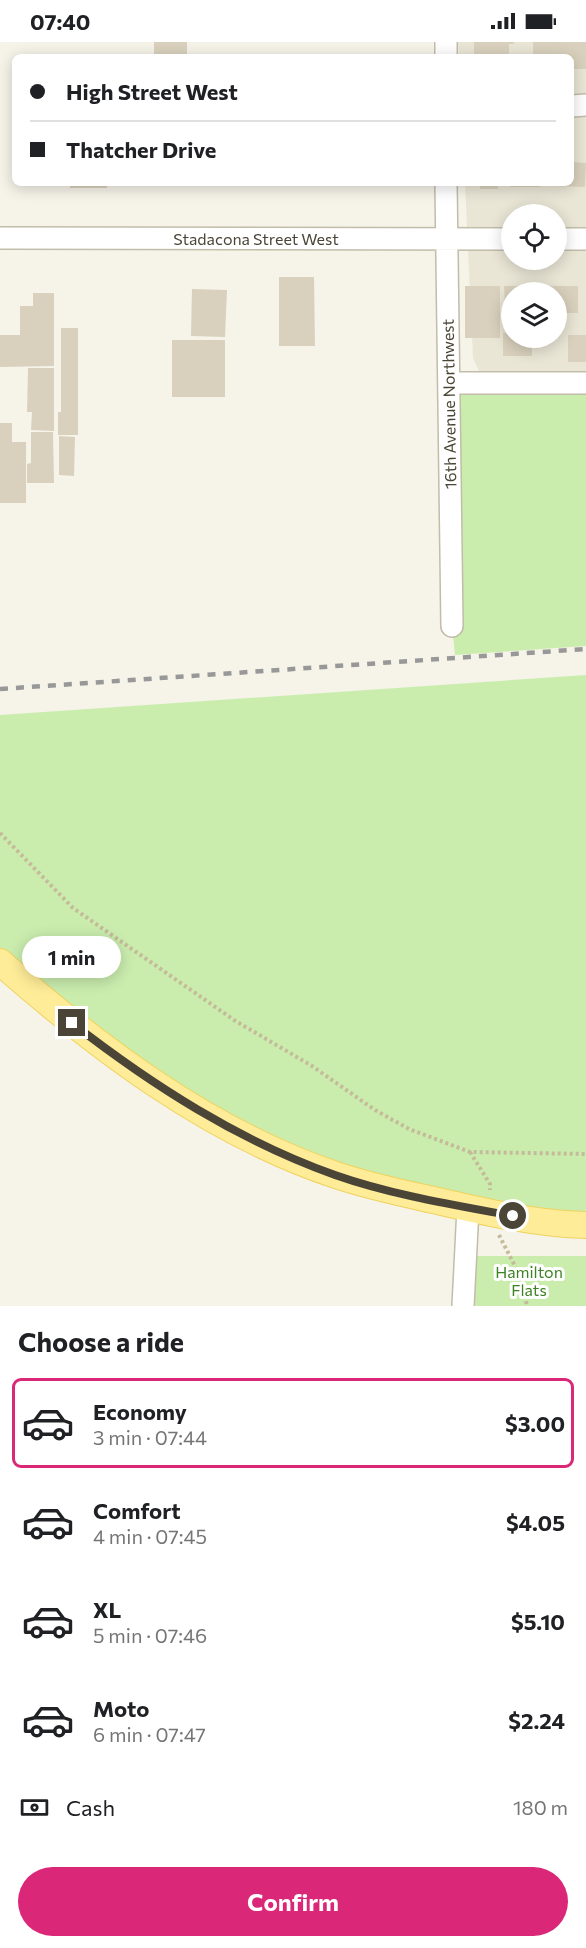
<!DOCTYPE html>
<meta charset="utf-8">
<style>
:root{--surface:#fff;--page:#f2f2f2;--text:#202124;--muted:#757577;--line:#e0e0e0;--accent:#db2777}
body{margin:0;font-family:Commissioner,sans-serif;background:var(--page);color:var(--text);height:100vh;display:flex;flex-direction:column;font-size:22px;white-space:nowrap}
*{box-sizing:border-box;margin:0}
p{font-size:20px;color:var(--muted)}
.icon{flex:none;width:33px;height:33px;fill:none;stroke:currentColor;stroke-width:2;stroke-linecap:round;stroke-linejoin:round}
.map{position:relative;height:1264px;overflow:hidden}
.details{display:flex;flex-direction:column;background:var(--surface);flex:1}
.details>*{flex:none}
.top-card{position:absolute;left:12px;top:12px;width:562px;height:132px;border-radius:9px;box-shadow:0 3px 15px #0003;display:grid;align-content:center;height:132px;padding:0 18px;background:var(--surface)}
.controls{position:absolute;left:501px;top:162px;display:grid;gap:12px}
.controls a{display:grid;place-items:center;width:66px;height:66px;border-radius:50%;background:var(--surface);box-shadow:0 3px 15px #0003;font-size:30px}
.end{position:absolute;width:27px;height:27px;margin:-14px;border:8px solid #4a4536;background:#fff;box-shadow:0 0 0 3px #fff}
.from{border-radius:50%}
.bubble{position:absolute;height:42px;border-radius:21px;background:var(--surface);box-shadow:0 3px 15px #0003;font-size:20px;font-weight:700;line-height:42px;text-align:center}
.top-card b{display:flex;align-items:center;gap:21px;height:57px;font-size:22px}
.top-card b+b{border-top:2px solid var(--line)}
.top-card i{width:15px;height:15px;background:var(--text)}
ul{padding:0;list-style:none}
li{display:flex;align-items:center;gap:18px;height:90px;margin:0 12px 9px;padding:0 6px;border:3px solid transparent;border-radius:9px}
li div{flex:1}
li b{display:block;font-size:22px}
li em{font-style:normal;font-weight:700}
li.active{border-color:var(--accent)}
li>.icon{width:54px;height:54px;stroke-width:1.5}
h2{padding:0 18px;font-size:27px;line-height:72px}
.pay{display:flex;align-items:center;gap:15px;height:66px;padding:0 18px;font-size:22px}
.pay p{margin-inline-start:auto}
.primary-button{display:flex;gap:12px;margin-top:auto;padding:12px 18px}
.primary-button a{flex:1;height:69px;border-radius:36px;background:var(--accent);color:#fff;font-size:24px;font-weight:700;line-height:69px;text-align:center}
.status{display:flex;justify-content:space-between;align-items:center;height:42px;padding:0 30px;background:var(--surface);direction:ltr}
.status svg{height:16px;fill:currentColor}
.map>svg:first-child{display:block}
.residential{fill:#eae6d6;fill-rule:evenodd}
.green{fill:#caedae}
.building{fill:#d9d1bd}
.lines{fill:none;stroke-linecap:round;stroke-linejoin:round}
.minor-casing{stroke:#c2bcaa;stroke-width:24}
.major-casing{stroke:#efd25e;stroke-width:28}
.path{stroke:#c5bb9a;stroke-width:4;stroke-dasharray:3 3;stroke-linecap:butt}
.minor{stroke:#fff;stroke-width:21}
.major{stroke:#ffec98;stroke-width:26}
.rail{stroke:#989898;stroke-width:4.5;stroke-dasharray:8 8;stroke-linecap:butt}
.route{stroke:#4a4536;stroke-width:8}
.labels{text-anchor:middle;stroke-width:6;stroke-linejoin:round;paint-order:stroke}
.street-label{font-size:16px;fill:#4a4536;stroke:#fff}
.park-label{font-size:16px;fill:#3d8223;stroke:#fff}
</style>
<div class="status"><b>07:40</b><svg viewBox="0 0 49 12"><path d="M0 12V9h3v3zM5 12V6h3v6zM10 12V3h3v9zM15 12V0h3v12zM26 1h20v11H26zM47 4h2v5h-2z"/></svg></div>
<div class="map">
<svg width="586" height="1264" viewBox="0 0 586 1264">
<rect width="100%" height="100%" fill="#f6f3e9"/>
<path class="residential" d="M458,0H586V341H487L479,329L473,316L465,141H572V15H459ZM512,172H556V218H512ZM512,250H556V296H512Z"/>
<path class="green" d="M449,341H586V604L455,613L452,584Z
M586,633V1181L396,1146L209,1069L0,912V673Z
M471,1214H586V1264H472Z"/>
<path class="building" d="M154,0H187V15H154Z
M474,0H514V2H509V15H474Z
M533,0H586V27H572V15H533Z
M572,120L586,121L585,145L554,144V141H572Z
M70,141H107V146H70Z
M283,141H321V144L283,143Z
M480,141H498V147H480Z
M510,141H540V145H510Z
M279,235H314L315,304H279Z
M465,244H500V296H465Z
M504,244H539V250H512V269H505Z
M547,244H578V271H556V250H547Z
M192,247L227,248L225,295L191,294Z
M33,251H54V324L0,325V293H20V264H33Z
M61,286H78V393H58V370H61Z
M503,291H512V296H532V314H503Z
M568,293H586V320H568Z
M172,298H225V355H172Z
M28,326H54V389L31,388L32,370H27Z
M0,381H12V400H26V461H0Z
M31,390H53L54,441H27V422L31,421Z
M59,394L75,395L74,434L59,433Z"/>
<g class="lines">
<g class="minor-casing">
<path id="minor" d="M446,0V15
M572,64L586,63
M446,141L452,584
M0,196L512,197
M556,197H586
M449,341H586
M463,1264L468,1166"/>
</g>
<g class="major-casing">
<path id="major" d="M0,920C99,1007 210,1091 336,1133C371,1145 407,1152 442,1160C490,1171 538,1182 586,1183"/>
</g>
<path class="path" d="M0,791L73,866L234,978L312,1024L375,1068L409,1087L470,1110L586,1112
M470,1110L490,1142V1148
M499,1193L521,1236L527,1264"/>
<use href="#minor" class="minor"/>
<use href="#major" class="major"/>
<path class="rail" d="M0,647L586,607"/>
</g>
<g class="lines">
<path class="route" d="M72,981C152,1043 239,1099 335,1133C392,1153 454,1163 513,1174"/>
</g>
<g class="labels">
<g class="street-label">
<text x="256" y="203">Stadacona Street West</text>
<text transform="translate(449 362) rotate(-91)" y="6">16th Avenue Northwest</text>
</g>
<g class="park-label">
<text x="529" y="1236">Hamilton<tspan x="529" dy="18">Flats</tspan></text>
</g>
</g>
</svg>
<div class="controls">
<a><svg class="icon" aria-label="locate" viewBox="0 0 24 24"><circle cx="12" cy="12" r="6"/><path d="M12 2v4M12 18v4M2 12h4M18 12h4"/></svg></a>
<a><svg class="icon" aria-label="layers" viewBox="0 0 24 24"><path d="M12 4l9 5-9 5-9-5zM3 14l9 5 9-5"/></svg></a>
</div>
<i class="end from" style="left:513px;top:1174px"></i>
<i class="end" style="left:72px;top:981px"></i>
<div class="bubble" style="left:22px;top:894px;width:99px">1 min</div>
<div class="top-card">
<b><i class="from"></i>High Street West</b>
<b><i></i>Thatcher Drive</b>
</div>
</div>
<section class="details">
<h2>Choose a ride</h2>
<ul>
<li class="active"><svg class="icon" aria-label="car" viewBox="0 0 24 24"><path d="M5 17H2v-5l4-1 3-4h7l3 4 3 1v5h-3M9 17h6M6 11h13"/><circle cx="7" cy="17" r="2"/><circle cx="17" cy="17" r="2"/></svg><div><b>Economy</b><p>3 min · 07:44</p></div><em>$3.00</em></li>
<li><svg class="icon" aria-label="car" viewBox="0 0 24 24"><path d="M5 17H2v-5l4-1 3-4h7l3 4 3 1v5h-3M9 17h6M6 11h13"/><circle cx="7" cy="17" r="2"/><circle cx="17" cy="17" r="2"/></svg><div><b>Comfort</b><p>4 min · 07:45</p></div><em>$4.05</em></li>
<li><svg class="icon" aria-label="car" viewBox="0 0 24 24"><path d="M5 17H2v-5l4-1 3-4h7l3 4 3 1v5h-3M9 17h6M6 11h13"/><circle cx="7" cy="17" r="2"/><circle cx="17" cy="17" r="2"/></svg><div><b>XL</b><p>5 min · 07:46</p></div><em>$5.10</em></li>
<li><svg class="icon" aria-label="car" viewBox="0 0 24 24"><path d="M5 17H2v-5l4-1 3-4h7l3 4 3 1v5h-3M9 17h6M6 11h13"/><circle cx="7" cy="17" r="2"/><circle cx="17" cy="17" r="2"/></svg><div><b>Moto</b><p>6 min · 07:47</p></div><em>$2.24</em></li>
</ul>
<div class="pay"><svg class="icon" aria-label="cash" viewBox="0 0 24 24"><path d="M3 7h18v10H3z"/><circle cx="12" cy="12" r="2"/></svg>Cash<p>180 m</p></div>
<div class="primary-button"><a>Confirm</a></div>
</section>
